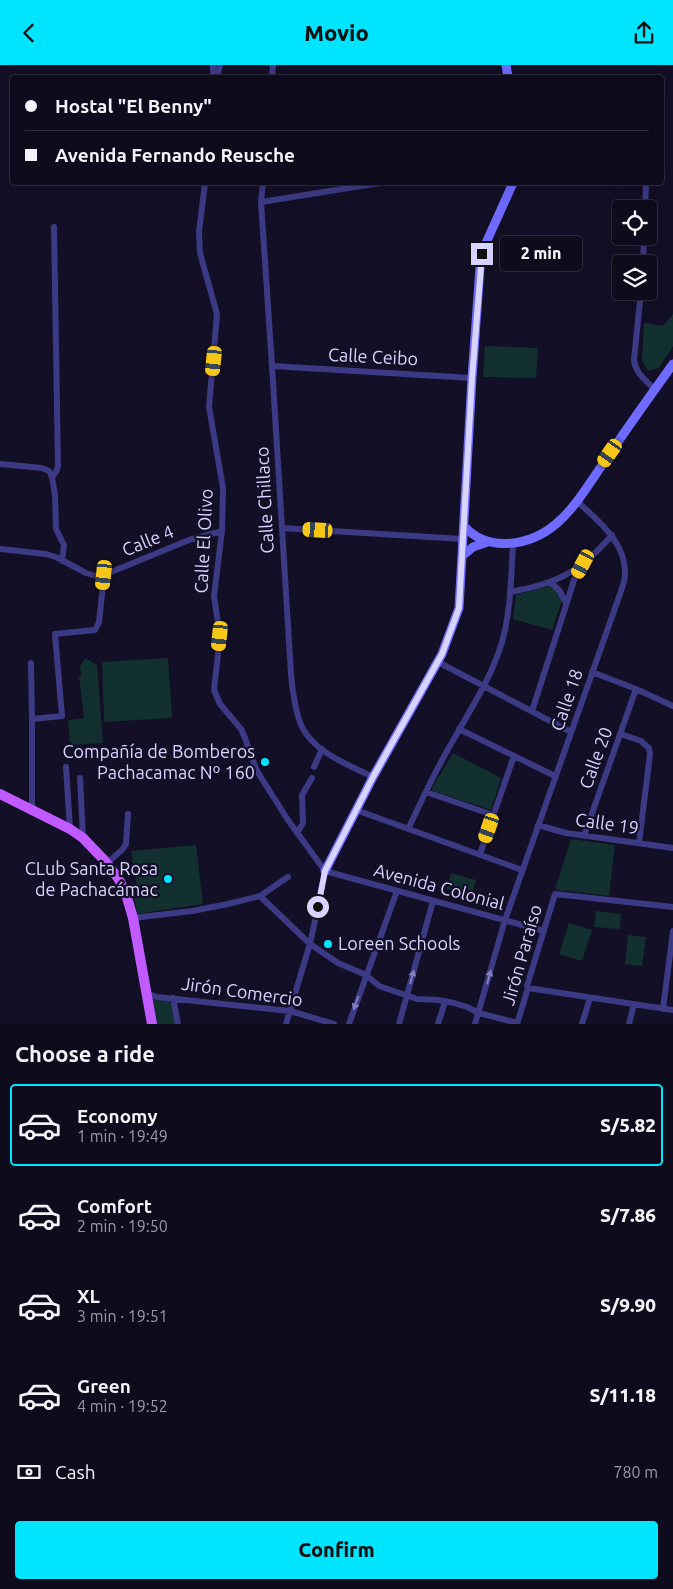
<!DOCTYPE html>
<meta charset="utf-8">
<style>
:root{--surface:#0e0b1c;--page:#1c1929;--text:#f1f3f6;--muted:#9b9ba3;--line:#2e2b3b;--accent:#00e5ff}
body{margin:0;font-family:Ubuntu,sans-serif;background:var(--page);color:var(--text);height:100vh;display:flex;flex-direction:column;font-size:19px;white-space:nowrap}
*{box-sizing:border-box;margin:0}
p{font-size:16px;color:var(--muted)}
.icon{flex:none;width:28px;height:28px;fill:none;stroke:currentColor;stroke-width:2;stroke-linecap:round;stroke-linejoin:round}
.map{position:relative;height:959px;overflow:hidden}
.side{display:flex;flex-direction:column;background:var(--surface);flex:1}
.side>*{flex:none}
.guide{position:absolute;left:10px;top:10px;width:654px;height:110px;border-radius:5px;box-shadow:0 5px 20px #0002,0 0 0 1px var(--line);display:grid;align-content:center;height:110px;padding:0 15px;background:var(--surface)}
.fabs{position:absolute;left:612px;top:135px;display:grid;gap:10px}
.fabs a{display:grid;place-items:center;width:45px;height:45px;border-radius:5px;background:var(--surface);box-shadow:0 5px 20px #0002,0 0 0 1px var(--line);font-size:25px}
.end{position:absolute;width:22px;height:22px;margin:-11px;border:6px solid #d9d4ff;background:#111;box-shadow:0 0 0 2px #111}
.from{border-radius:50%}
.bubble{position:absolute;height:35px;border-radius:5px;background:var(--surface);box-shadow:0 5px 20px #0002,0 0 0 1px var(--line);font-size:16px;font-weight:800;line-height:35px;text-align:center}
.car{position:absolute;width:15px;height:30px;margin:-15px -8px;border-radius:6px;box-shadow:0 0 4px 1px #0007;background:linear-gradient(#f5c518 24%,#345 0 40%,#f5c518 0 76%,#345 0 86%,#f5c518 0)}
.guide b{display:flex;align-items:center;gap:18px;height:48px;font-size:19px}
.guide b+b{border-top:1px solid var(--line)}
.guide i{width:12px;height:12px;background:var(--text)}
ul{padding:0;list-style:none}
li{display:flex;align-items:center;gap:15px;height:82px;margin:0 10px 8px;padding:0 5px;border:2px solid transparent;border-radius:5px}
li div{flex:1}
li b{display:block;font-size:19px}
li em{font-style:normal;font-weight:800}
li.on{border-color:var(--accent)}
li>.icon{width:45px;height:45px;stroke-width:1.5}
h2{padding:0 15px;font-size:22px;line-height:60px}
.pay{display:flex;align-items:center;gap:12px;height:55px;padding:0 15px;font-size:19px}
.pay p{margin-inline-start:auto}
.primary-button{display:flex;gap:10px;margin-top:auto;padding:10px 15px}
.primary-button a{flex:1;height:58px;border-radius:5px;background:var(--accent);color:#111;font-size:20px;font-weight:800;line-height:58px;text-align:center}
header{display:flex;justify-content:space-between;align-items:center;height:65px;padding:0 15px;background:var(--accent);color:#111;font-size:22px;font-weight:800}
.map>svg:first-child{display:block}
.green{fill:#12302f}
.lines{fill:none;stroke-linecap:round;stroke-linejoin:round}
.street{stroke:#3d3a85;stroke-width:6}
.secondary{stroke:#6f6bff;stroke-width:9}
.primary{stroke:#c25bff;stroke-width:10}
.oneway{fill:#837fbc}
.route{stroke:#d9d4ff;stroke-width:6}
.poi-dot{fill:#00e5ff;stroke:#130f26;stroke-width:2}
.labels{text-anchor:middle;stroke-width:4.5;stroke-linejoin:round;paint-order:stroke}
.street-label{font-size:18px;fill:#d9d4ff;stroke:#130f26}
.poi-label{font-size:18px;fill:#d9d4ff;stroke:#130f26;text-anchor:end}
</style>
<header><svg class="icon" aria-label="back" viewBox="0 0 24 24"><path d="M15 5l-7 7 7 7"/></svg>Movio<svg class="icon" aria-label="share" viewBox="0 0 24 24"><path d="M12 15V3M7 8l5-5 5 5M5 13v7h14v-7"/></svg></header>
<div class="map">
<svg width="673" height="959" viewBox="0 0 673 959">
<rect width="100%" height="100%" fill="#130f26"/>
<path class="green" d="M673,249V281L659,303L648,306L642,296L644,258L663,261Z
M485,281L538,283L536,313L483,312Z
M550,521L554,522L562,535L552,565L513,554L516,530Z
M85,593L97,600L103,678L70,680L68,655L84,653L79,612L81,611L80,602Z
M168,593L172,652L169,653L105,657L104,653L102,600L103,597Z
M453,688L501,713L491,745L433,726L432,723Z
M571,774L615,780L609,831L558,825L556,824V821Z
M196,780L203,839L137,849L134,832L138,830L131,786Z
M451,808L476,815L472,831L447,824Z
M596,846L621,849L620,864L594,862Z
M569,858L592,865L582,896L559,889Z
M628,870L646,872L642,901L625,899Z
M151,933L173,934L177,959H157Z"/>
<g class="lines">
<path class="street" d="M213,0V12
M217,12L220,0
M272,12L273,0
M205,118L199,167L200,188L217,249L209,342L223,423L222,466L214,531L220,571L214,625L220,639L241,664L245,673L256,704L262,714L288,755L325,806
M263,118L261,137L272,301L291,609C292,623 296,650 302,662C315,688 349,700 373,712
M261,137L380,118
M645,144L646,118
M643,199L644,171
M641,226L634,295C635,308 646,315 654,324
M272,301L472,313
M0,399L42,403L49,406L52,412L55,430L56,464L64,480L62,496
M52,412L56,407L58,401L54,162
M282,463L463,474
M0,484L46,489L56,492L86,508L99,512L189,475L222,466
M550,517L559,525L566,538
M511,527C523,524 537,522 549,517C574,509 595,490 612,470
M438,597L571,667
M31,598L32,654
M592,607L636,624L673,641
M532,646L570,528L574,515L583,499
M459,664L555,711
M621,669L641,676L649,683L650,689L639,778
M66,702L70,764
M314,702L322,684
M80,713L83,773
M426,727L493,750
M32,745V654L62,651L55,569L95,565L99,557L104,511
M356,745L522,805
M538,760L566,768L673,783
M408,764C422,735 435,706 451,679C470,645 491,614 502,577C511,545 511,512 513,479
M297,768L303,758L302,730L312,713
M584,771L636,624
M480,789L514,691
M107,798L122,785L126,779L128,749
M325,806L544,866
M260,831L310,879L338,898L366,910L379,921L417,934L438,935L454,938L467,942L479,948L517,958
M133,853L192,846L228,839L260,831L288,812
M528,923L673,945
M146,928L157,932L290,946L334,959
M173,933L178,959
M663,944L673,866
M286,959L311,875L325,806
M349,959L397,826
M399,959L433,836
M438,959L445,937
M475,959L505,855L620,529C622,523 625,516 625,509C626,477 598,456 577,436
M517,959L528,923L527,921L555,829L673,842
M582,959L590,933
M629,959L634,939"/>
<path class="secondary" d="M506,0L508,12
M464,461C488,488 530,481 556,459C576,442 590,417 605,396C627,363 650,331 673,299
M462,491L473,482L488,477
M325,806L373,712L442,589L459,543L472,313L481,189L513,118"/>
<path class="primary" d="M0,729L70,764L83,773L105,796L118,813L126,829L133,853L152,959"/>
</g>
<defs><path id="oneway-solid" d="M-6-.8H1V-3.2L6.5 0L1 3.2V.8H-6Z" transform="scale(1.25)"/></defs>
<g class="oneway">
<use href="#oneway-solid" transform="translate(412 912) rotate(-75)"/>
<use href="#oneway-solid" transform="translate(489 912) rotate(-75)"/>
<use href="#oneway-solid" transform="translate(356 938) rotate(110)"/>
</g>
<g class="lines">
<path class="route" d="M318,842L325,806L373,712L442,589L459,543L472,313L482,189"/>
</g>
<g class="poi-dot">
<circle cx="265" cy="697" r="5"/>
<circle cx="168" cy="814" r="5"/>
<circle cx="328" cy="879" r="5"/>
</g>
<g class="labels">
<g class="street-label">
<text transform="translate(373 292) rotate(3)" y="6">Calle Ceibo</text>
<text transform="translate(265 435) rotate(-93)" y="6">Calle Chillaco</text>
<text transform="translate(148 476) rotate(-22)" y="6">Calle 4</text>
<text transform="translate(204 476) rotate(-87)" y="6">Calle El Olivo</text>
<text transform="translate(567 635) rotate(-71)" y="6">Calle 18</text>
<text transform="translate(596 693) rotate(-70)" y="6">Calle 20</text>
<text transform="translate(607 759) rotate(8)" y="6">Calle 19</text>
<text transform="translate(439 822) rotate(15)" y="6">Avenida Colonial</text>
<text transform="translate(522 890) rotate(-74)" y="6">Jirón Paraíso</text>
<text transform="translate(242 927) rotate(8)" y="6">Jirón Comercio</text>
</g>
<g class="poi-label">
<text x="255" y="693">Compañía de Bomberos<tspan x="255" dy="21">Pachacamac Nº 160</tspan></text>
<text x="158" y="810">CLub Santa Rosa<tspan x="158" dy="21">de Pachacámac</tspan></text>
<text x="338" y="885" text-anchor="start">Loreen Schools</text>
</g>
</g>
</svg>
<div class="fabs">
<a><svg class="icon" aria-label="locate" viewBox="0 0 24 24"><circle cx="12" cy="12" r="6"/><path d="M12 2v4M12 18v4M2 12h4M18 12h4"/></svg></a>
<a><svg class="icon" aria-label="layers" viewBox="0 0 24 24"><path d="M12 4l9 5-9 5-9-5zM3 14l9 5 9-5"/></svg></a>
</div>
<i class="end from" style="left:318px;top:842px"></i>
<i class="end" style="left:482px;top:189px"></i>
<div class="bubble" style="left:500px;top:171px;width:82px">2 min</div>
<i class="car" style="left:214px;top:296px;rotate:186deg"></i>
<i class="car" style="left:610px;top:388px;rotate:215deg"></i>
<i class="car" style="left:318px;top:465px;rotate:273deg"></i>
<i class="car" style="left:583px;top:499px;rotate:208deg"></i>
<i class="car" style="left:104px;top:510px;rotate:186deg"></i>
<i class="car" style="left:220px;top:571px;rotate:186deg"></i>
<i class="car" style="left:489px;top:763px;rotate:199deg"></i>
<div class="guide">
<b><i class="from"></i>Hostal &quot;El Benny&quot;</b>
<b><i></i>Avenida Fernando Reusche</b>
</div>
</div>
<section class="side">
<h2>Choose a ride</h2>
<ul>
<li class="on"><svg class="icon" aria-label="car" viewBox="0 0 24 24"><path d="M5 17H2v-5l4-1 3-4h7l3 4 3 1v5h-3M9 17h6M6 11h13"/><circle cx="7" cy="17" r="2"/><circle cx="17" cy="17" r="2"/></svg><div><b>Economy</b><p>1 min · 19:49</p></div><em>S/5.82</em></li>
<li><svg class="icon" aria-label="car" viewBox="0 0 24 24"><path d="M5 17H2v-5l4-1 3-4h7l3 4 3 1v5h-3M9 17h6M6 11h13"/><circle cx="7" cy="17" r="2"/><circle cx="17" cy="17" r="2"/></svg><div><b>Comfort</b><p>2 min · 19:50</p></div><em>S/7.86</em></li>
<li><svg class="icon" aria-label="car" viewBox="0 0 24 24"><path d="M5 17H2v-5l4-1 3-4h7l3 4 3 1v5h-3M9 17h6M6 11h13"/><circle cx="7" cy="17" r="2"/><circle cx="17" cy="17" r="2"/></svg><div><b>XL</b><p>3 min · 19:51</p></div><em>S/9.90</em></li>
<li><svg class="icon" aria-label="car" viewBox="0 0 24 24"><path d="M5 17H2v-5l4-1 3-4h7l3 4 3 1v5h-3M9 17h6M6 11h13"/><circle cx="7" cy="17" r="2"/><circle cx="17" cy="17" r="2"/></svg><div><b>Green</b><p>4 min · 19:52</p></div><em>S/11.18</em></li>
</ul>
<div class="pay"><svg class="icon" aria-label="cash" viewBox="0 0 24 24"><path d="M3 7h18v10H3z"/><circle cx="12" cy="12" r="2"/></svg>Cash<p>780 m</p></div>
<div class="primary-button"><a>Confirm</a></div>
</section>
